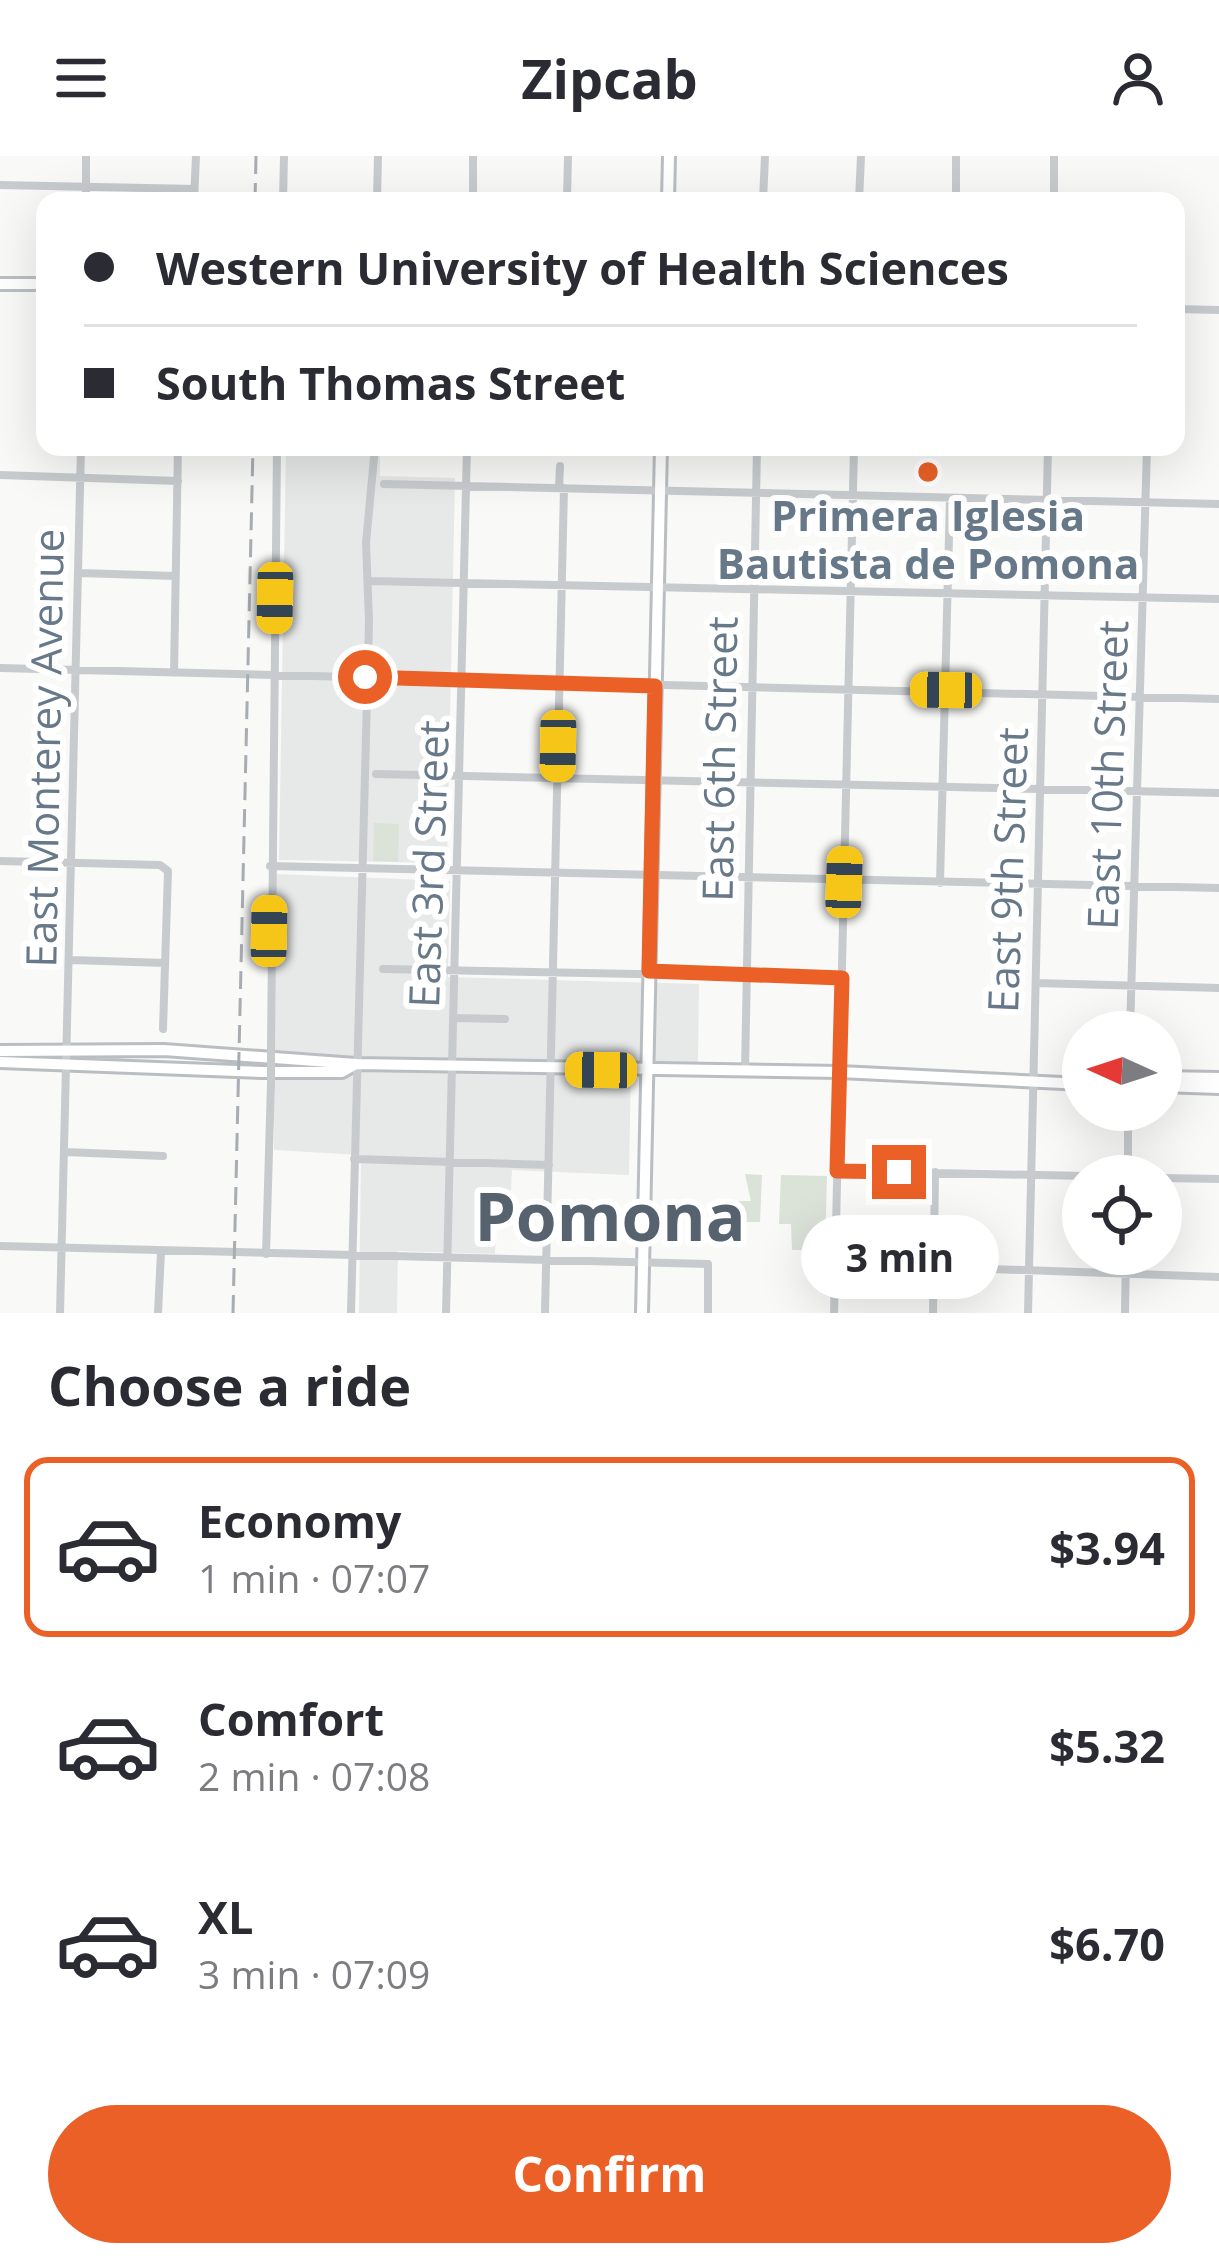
<!DOCTYPE html>
<meta charset="utf-8">
<style>
:root{--surface:#fff;--page:#f2f2f3;--text:#2b2b33;--muted:#7c7c81;--line:#e1e1e2;--accent:#ea6026}
body{margin:0;font-family:"Open Sans",sans-serif;background:var(--page);color:var(--text);height:100vh;display:flex;flex-direction:column;font-size:45px;white-space:nowrap}
*{box-sizing:border-box;margin:0}
p{font-size:39px;color:var(--muted)}
.icon{flex:none;width:66px;height:66px;fill:none;stroke:currentColor;stroke-width:2;stroke-linecap:round;stroke-linejoin:round}
.map{position:relative;height:1157px;overflow:hidden}
.side{display:flex;flex-direction:column;background:var(--surface);flex:1}
.side>*{flex:none}
.top-card{position:absolute;left:36px;top:36px;width:1149px;height:264px;border-radius:24px;box-shadow:0 12px 48px #0002;display:grid;align-content:center;height:264px;padding:0 48px;background:var(--surface)}
.needle{width:78px;rotate:273deg}
.buttons{position:absolute;left:1062px;top:855px;display:grid;gap:24px}
.buttons a{display:grid;place-items:center;width:120px;height:120px;border-radius:50%;background:var(--surface);box-shadow:0 12px 48px #0002;font-size:60px}
.end{position:absolute;width:54px;height:54px;margin:-27px;border:15px solid #ea6026;background:#fff;box-shadow:0 0 0 6px #fff}
.from{border-radius:50%}
.bubble{position:absolute;height:84px;border-radius:42px;background:var(--surface);box-shadow:0 12px 48px #0002;font-size:39px;font-weight:700;line-height:84px;text-align:center}
.car{position:absolute;width:36px;height:72px;margin:-36px -18px;border-radius:15px;box-shadow:0 0 9px 3px #0007;background:linear-gradient(#f5c518 24%,#345 0 40%,#f5c518 0 76%,#345 0 86%,#f5c518 0)}
.top-card b{display:flex;align-items:center;gap:42px;height:114px;font-size:45px}
.top-card b+b{border-top:3px solid var(--line)}
.top-card i{width:30px;height:30px;background:var(--text)}
ul{padding:0;list-style:none}
li{display:flex;align-items:center;gap:36px;height:180px;margin:0 24px 18px;padding:0 24px;border:6px solid transparent;border-radius:24px}
li div{flex:1}
li b{display:block;font-size:45px}
li em{font-style:normal;font-weight:700}
li.current{border-color:var(--accent)}
li>.icon{width:108px;height:108px;stroke-width:1.5}
h2{padding:0 48px;font-size:54px;line-height:144px}
.cta{display:flex;gap:24px;margin-top:auto;padding:24px 48px}
.cta a{flex:1;height:138px;border-radius:72px;background:var(--accent);color:#fff;font-size:48px;font-weight:700;line-height:138px;text-align:center}
header{display:flex;justify-content:space-between;align-items:center;height:156px;padding:0 48px;background:var(--surface);font-size:54px;font-weight:700}
.map>svg:first-child{display:block}
.built{fill:#e7e8e8}
.green{fill:#dbe2d8}
.lines{fill:none;stroke-linecap:round;stroke-linejoin:round}
.major-casing{stroke:#babec2;stroke-width:16}
.minor{stroke:#c7cbce;stroke-width:8}
.major{stroke:#fff;stroke-width:10}
.rail{stroke:#a7adb3;stroke-width:3;stroke-dasharray:18 9;stroke-linecap:butt}
.minor-bridge{stroke:#c7cbce;stroke-width:8}
.route{stroke:#ea6026;stroke-width:15}
.poi-dot{fill:#ea6026;stroke:#fff;stroke-width:4.5}
.labels{text-anchor:middle;stroke-width:12;stroke-linejoin:round;paint-order:stroke}
.poi-label{font-size:42px;font-weight:bold;fill:#677889;stroke:#fff}
.street-label{font-size:42px;fill:#677889;stroke:#fff}
.town-label{font-size:66px;font-weight:bold;fill:#56626e;stroke:#fff}
</style>
<header><svg class="icon" aria-label="menu" viewBox="0 0 24 24"><path d="M4 6h16M4 12h16M4 18h16"/></svg>Zipcab<svg class="icon" aria-label="person" viewBox="0 0 24 24"><circle cx="12" cy="8" r="4"/><path d="M4 21q1-7 8-7t8 7"/></svg></header>
<div class="map">
<svg width="1219" height="1157" viewBox="0 0 1219 1157">
<rect width="100%" height="100%" fill="#f9f9f7"/>
<path class="built" d="M286,291H380V320L455,322L447,707L279,704Z
M276,718L450,725L448,821L699,828L698,906L631,905L629,1019L512,1014L510,1057H497L495,1098L398,1095L397,1157H359L361,999L274,994Z"/>
<path class="green" d="M374,667L399,668L398,706L373,705Z
M745,1018L762,1019L760,1066H738L737,1089H720V1045H751Z
M781,1019L827,1020L825,1094H792L791,1068H779Z"/>
<g class="lines">
<g class="major-casing">
<path id="major" d="M668,45L669,0
M0,128H45
M0,895L164,894L356,908
M0,906L263,916H342L356,908L840,916L1083,928
M1161,921L1219,922
M1161,930L1219,932
M642,1157L661,291"/>
</g>
<path class="minor" d="M0,29L194,33
M86,45V0
M194,45L196,0
M283,45L284,0
M377,45L378,0
M473,45V0
M567,45L568,0
M763,45L765,0
M859,45L861,0
M956,45V0
M1054,45V0
M1176,153L1219,154
M0,319L178,325
M384,328L1219,348
M559,332L560,310
M80,417L175,420
M368,425L1219,443
M0,512L1219,543
M174,517L178,291
M376,618L1219,637
M0,705L160,709L168,715L163,873
M270,710L1219,732
M940,727L950,342
M71,804L165,807
M383,813L841,822
M1036,827L1219,832
M455,862L505,863
M1130,876L1147,291
M271,892L277,291
M745,915L757,291
M65,996L163,1000
M354,1003L549,1009
M837,1015L1086,1020
M1128,1020V954
M1161,1022L1219,1023
M0,1090L708,1108V1157
M266,1098L271,927
M935,1111L1219,1121
M60,1157L81,291
M158,1157L161,1096
M351,1157L369,465L366,387L375,291
M446,1157L467,291
M545,1157L564,332
M834,1157L854,291
M933,1157L935,1016
M1028,1157L1048,291
M1125,1157L1126,1098"/>
<use href="#major" class="major"/>
<path class="rail" d="M255,45L256,0
M233,1157L253,291"/>
<path class="minor-bridge" d="M271,927V892"/>
</g>
<g class="lines">
<path class="route" d="M365,521L655,530L649,815L842,822L837,1015L899,1016"/>
</g>
<circle class="poi-dot" cx="928" cy="316" r="12"/>
<g class="labels">
<g class="poi-label">
<text x="928" y="375">Primera Iglesia<tspan x="928" dy="48">Bautista de Pomona</tspan></text>
</g>
<g class="street-label">
<text transform="translate(45 592) rotate(-89)" y="15">East Monterey Avenue</text>
<text transform="translate(720 603) rotate(-89)" y="15">East 6th Street</text>
<text transform="translate(1108 619) rotate(-88)" y="15">East 10th Street</text>
<text transform="translate(429 708) rotate(-88)" y="15">East 3rd Street</text>
<text transform="translate(1008 714) rotate(-88)" y="15">East 9th Street</text>
</g>
<g class="town-label">
<text x="610" y="1085">Pomona</text>
</g>
</g>
</svg>
<div class="buttons">
<a><svg class="needle" viewBox="-14 -14 28 28"><path d="M0-13l5 13h-10z" fill="#e53935"/><path d="M0 13l5-13h-10z" fill="#7c7c81"/></svg></a>
<a><svg class="icon" aria-label="locate" viewBox="0 0 24 24"><circle cx="12" cy="12" r="6"/><path d="M12 2v4M12 18v4M2 12h4M18 12h4"/></svg></a>
</div>
<i class="end from" style="left:365px;top:521px"></i>
<i class="end" style="left:899px;top:1016px"></i>
<div class="bubble" style="left:801px;top:1059px;width:198px">3 min</div>
<i class="car" style="left:275px;top:442px;rotate:181deg"></i>
<i class="car" style="left:946px;top:534px;rotate:271deg"></i>
<i class="car" style="left:558px;top:590px;rotate:181deg"></i>
<i class="car" style="left:844px;top:726px;rotate:2deg"></i>
<i class="car" style="left:269px;top:775px;rotate:1deg"></i>
<i class="car" style="left:601px;top:914px;rotate:271deg"></i>
<div class="top-card">
<b><i class="from"></i>Western University of Health Sciences</b>
<b><i></i>South Thomas Street</b>
</div>
</div>
<section class="side">
<h2>Choose a ride</h2>
<ul>
<li class="current"><svg class="icon" aria-label="car" viewBox="0 0 24 24"><path d="M5 17H2v-5l4-1 3-4h7l3 4 3 1v5h-3M9 17h6M6 11h13"/><circle cx="7" cy="17" r="2"/><circle cx="17" cy="17" r="2"/></svg><div><b>Economy</b><p>1 min · 07:07</p></div><em>$3.94</em></li>
<li><svg class="icon" aria-label="car" viewBox="0 0 24 24"><path d="M5 17H2v-5l4-1 3-4h7l3 4 3 1v5h-3M9 17h6M6 11h13"/><circle cx="7" cy="17" r="2"/><circle cx="17" cy="17" r="2"/></svg><div><b>Comfort</b><p>2 min · 07:08</p></div><em>$5.32</em></li>
<li><svg class="icon" aria-label="car" viewBox="0 0 24 24"><path d="M5 17H2v-5l4-1 3-4h7l3 4 3 1v5h-3M9 17h6M6 11h13"/><circle cx="7" cy="17" r="2"/><circle cx="17" cy="17" r="2"/></svg><div><b>XL</b><p>3 min · 07:09</p></div><em>$6.70</em></li>
</ul>
<div class="cta"><a>Confirm</a></div>
</section>
